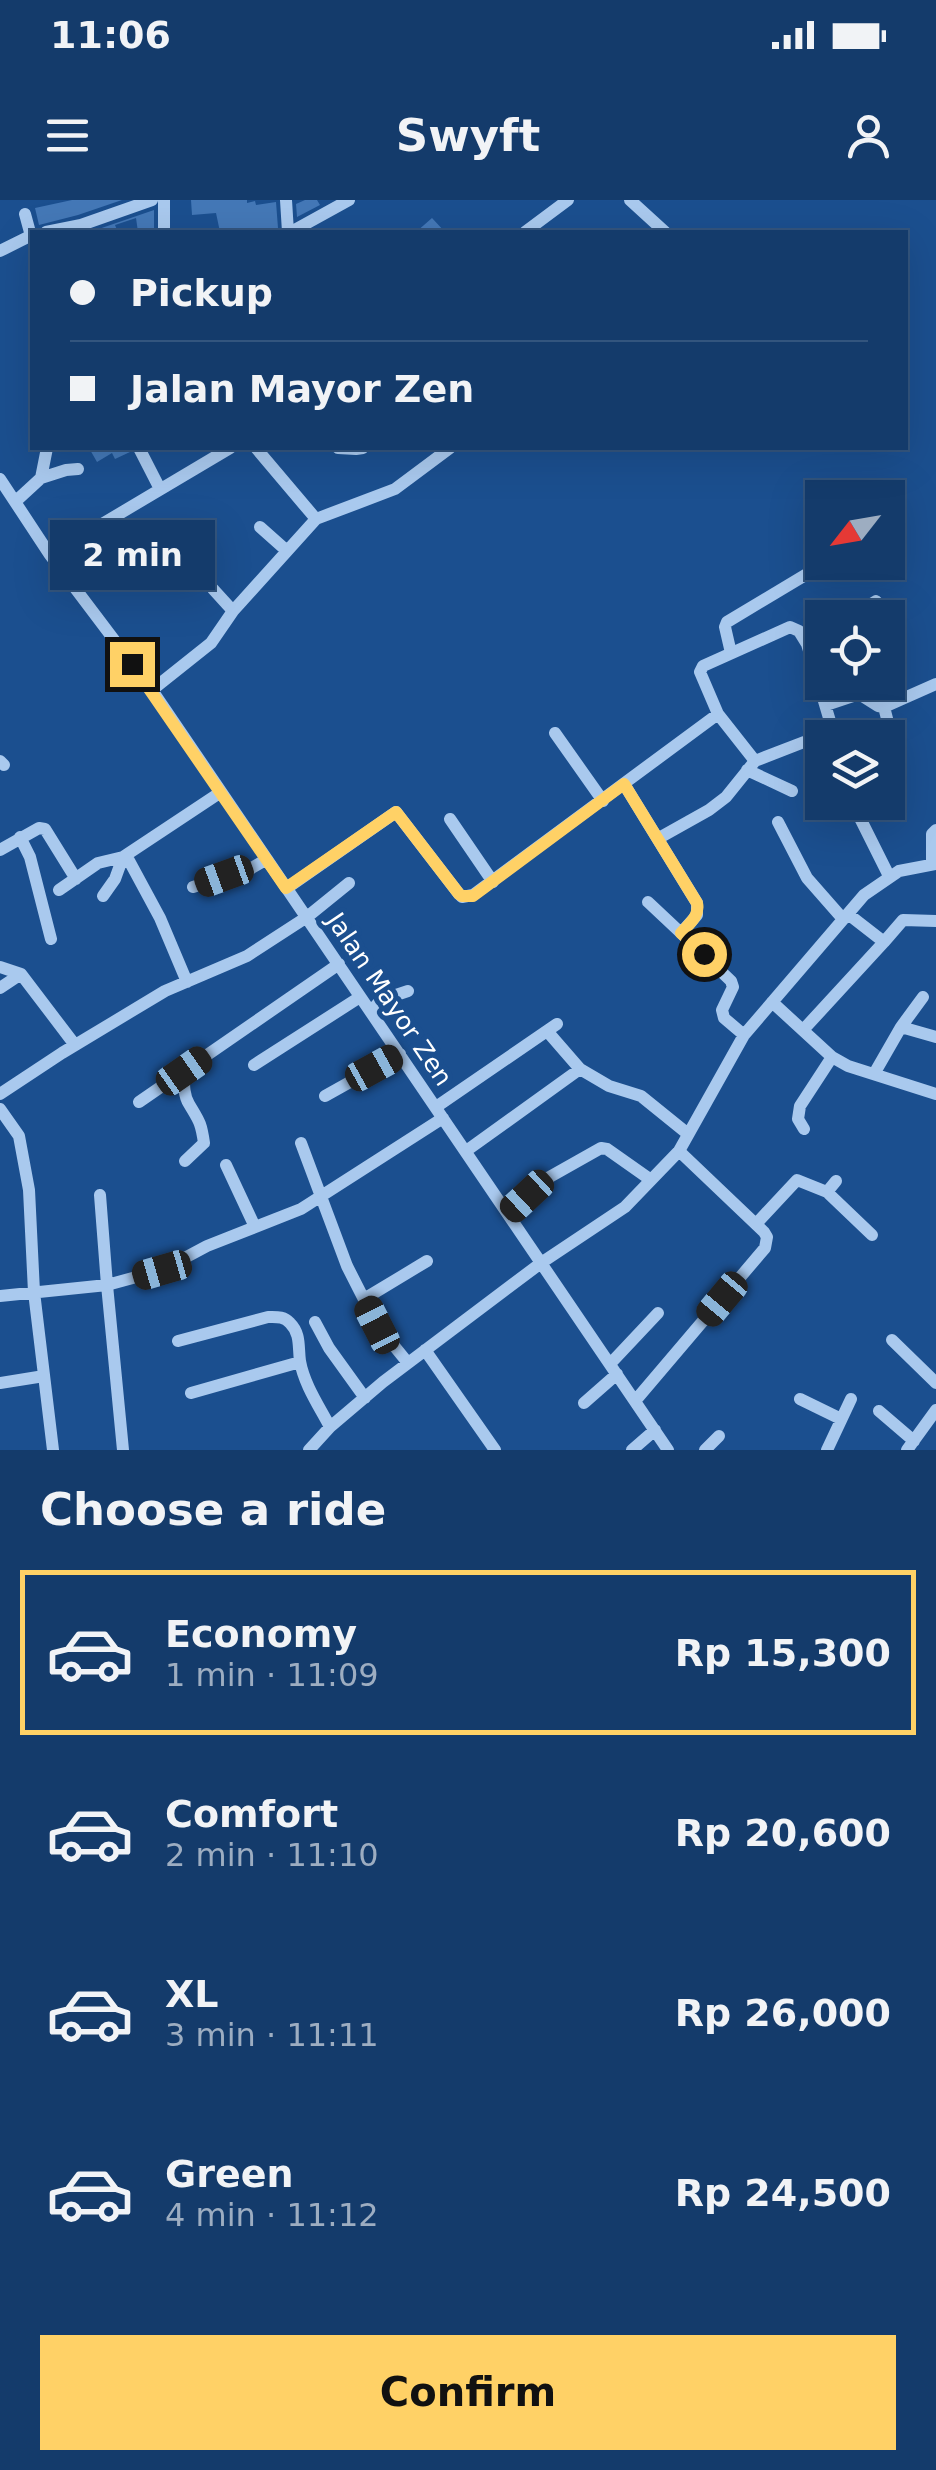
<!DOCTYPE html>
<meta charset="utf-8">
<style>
:root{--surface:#143b6b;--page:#1d4271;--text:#f1f3f6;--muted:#9dadc1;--line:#33557e;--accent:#ffd166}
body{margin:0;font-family:"DejaVu Sans",sans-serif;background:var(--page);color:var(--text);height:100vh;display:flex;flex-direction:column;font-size:38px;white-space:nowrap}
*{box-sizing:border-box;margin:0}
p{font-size:32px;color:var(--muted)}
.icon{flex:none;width:55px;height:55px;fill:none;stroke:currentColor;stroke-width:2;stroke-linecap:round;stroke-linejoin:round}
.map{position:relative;height:1250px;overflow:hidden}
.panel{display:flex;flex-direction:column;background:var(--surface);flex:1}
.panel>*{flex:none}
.hud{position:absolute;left:30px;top:30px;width:878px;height:220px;border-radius:0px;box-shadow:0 10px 40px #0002,0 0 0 2px var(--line);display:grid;align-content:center;height:220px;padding:0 40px;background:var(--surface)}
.needle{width:65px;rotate:239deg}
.tools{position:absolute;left:805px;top:280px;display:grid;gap:20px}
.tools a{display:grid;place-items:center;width:100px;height:100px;border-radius:0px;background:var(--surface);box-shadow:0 10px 40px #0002,0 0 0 2px var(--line);font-size:50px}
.end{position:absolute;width:45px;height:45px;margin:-22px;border:12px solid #ffd166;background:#111;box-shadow:0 0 0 5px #111}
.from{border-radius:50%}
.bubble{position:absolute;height:70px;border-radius:0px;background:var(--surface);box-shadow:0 10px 40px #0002,0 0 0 2px var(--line);font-size:32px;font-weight:700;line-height:70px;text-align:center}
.car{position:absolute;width:30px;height:60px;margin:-30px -15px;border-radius:12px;box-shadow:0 0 8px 2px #0007;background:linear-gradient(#222 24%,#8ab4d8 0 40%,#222 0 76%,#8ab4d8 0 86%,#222 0)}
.hud b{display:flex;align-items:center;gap:35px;height:95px;font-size:38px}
.hud b+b{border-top:2px solid var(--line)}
.hud i{width:25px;height:25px;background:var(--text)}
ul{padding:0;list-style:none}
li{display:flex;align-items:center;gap:30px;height:165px;margin:0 20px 15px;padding:0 20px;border:5px solid transparent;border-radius:0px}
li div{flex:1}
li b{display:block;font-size:38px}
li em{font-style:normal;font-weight:700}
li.active{border-color:var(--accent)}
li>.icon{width:90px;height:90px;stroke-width:1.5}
h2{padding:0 40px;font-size:45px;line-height:120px}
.action{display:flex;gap:20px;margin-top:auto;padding:20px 40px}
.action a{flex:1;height:115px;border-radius:0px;background:var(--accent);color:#111;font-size:40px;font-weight:700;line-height:115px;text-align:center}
.status{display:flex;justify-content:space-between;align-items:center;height:70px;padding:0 50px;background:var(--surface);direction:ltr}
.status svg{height:28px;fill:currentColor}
header{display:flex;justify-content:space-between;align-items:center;height:130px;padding:0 40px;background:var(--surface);font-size:45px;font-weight:700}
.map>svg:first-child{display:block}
.building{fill:#4478b7}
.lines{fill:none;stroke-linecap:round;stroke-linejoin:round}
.minor{stroke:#a9c9ee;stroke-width:12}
.route{stroke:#ffd166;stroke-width:12}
.labels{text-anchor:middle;stroke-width:10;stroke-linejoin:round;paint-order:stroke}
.street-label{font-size:25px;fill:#fff;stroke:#1b4f8f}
</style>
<div class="status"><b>11:06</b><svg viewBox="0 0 49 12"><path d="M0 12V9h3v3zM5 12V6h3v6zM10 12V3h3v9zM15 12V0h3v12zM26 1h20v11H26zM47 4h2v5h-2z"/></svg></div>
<header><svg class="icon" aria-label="menu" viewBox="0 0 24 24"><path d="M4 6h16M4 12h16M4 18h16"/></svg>Swyft<svg class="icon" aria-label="person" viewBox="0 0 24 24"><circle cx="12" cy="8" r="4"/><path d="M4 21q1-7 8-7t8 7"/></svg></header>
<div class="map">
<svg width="936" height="1250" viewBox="0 0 936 1250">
<rect width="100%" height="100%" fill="#1b4f8f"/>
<path class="building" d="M72,0H122L78,15L39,25L35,8Z
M191,0H247V3L255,1L256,5L276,2L278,28L254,32H220L216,13L192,15Z
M305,0H317L320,5L297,17L296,4Z
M154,10V32H138L136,18L115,25L117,30L111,32H90Z
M432,18L445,32H416Z
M89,248H129L130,252L115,259L112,253L97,262Z"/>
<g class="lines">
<path class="minor" d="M286,0L288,32
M630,0L665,32
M25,14L31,36
M46,32L81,25L152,0
M164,32V0
M291,32L349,0
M525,32L568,0
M0,51L32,35
M139,248L160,289
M256,248L316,319
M338,248L356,249L363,248
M41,278L66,270L78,269
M0,279L50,355L152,490L668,1250
M16,301L41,278L47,248
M260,327L287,351
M50,355L230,248
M73,386L114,361
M213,389L233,411
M849,418L876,401
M731,453L725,427L727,422L827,362
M152,490L211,443L233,411L316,319L395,289L450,248
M826,505L859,494L878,506L884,507L936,484
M884,507L891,534L888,539
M718,514L755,561L804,542
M555,533L603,601
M0,561L4,565
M747,570L792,591
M624,584L697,703V715L681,733L731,781L733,787L722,810L724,818L744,835
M852,602L889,676
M450,619L493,682
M778,622L807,678L843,719
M20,637L30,657L51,739
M659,638L709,610L726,597L755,561
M0,650L39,628L45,629L76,679
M126,655L160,718L187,782
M932,664V634L936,630
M193,687L250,669L267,659
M287,688L396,612L459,694L462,697L473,695L718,514L700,472L703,466L790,427L799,431L807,444L835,538
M59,690L98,663L123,657L221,592
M103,696L115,679L123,657
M648,702L681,733
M848,714L884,742L903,720L936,721
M0,767L21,774L75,845
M0,788L21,774
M772,802L832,857L848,866L936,894
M371,811L381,800L408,791
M901,827L923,797
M804,829L884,742
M547,831L580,869
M254,865L360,797
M184,871C184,882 183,894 189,904C199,921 201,922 204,943L185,961
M874,874L901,827L936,837
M0,894L62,853L165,791L247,756L307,717L349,683
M325,896L400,854
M139,902L339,764
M436,907L557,824
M0,909L19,936L29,990L34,1092L53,1250
M804,929L798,919L800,906L832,857
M301,943L347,1066L377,1125L408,1163
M466,951L580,869L609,886L641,896L688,934
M226,965L255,1027
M827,992L872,1035
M100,995L107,1085L162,1070L207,1046L301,1009L443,918
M508,1014L546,979L601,948L607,949L651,980
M756,1024L797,980L827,992L836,981
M0,1096L107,1085L123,1250
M364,1099L427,1061
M315,1122L329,1148L365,1198
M892,1140L936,1183
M178,1141L268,1117C276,1117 284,1116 290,1123C301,1134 298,1147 300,1161C304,1184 319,1206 330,1227
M425,1150L495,1250
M610,1164L658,1113
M0,1183L44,1176
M191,1193L300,1162
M800,1199L841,1219
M635,1201L765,1048L767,1037L764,1032L679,951
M584,1203L617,1174
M879,1211L914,1241
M309,1250L330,1227L383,1182L541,1063L625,1007L679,951L744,835L864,695L899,671L936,664
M632,1250L655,1230
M705,1250L719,1236
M827,1250L851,1199
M907,1250L936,1210"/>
</g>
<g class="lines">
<path class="route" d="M132,464L286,688L396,612L459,694L462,696H473L624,584L697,703C700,716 689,724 681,733L704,754"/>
</g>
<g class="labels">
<g class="street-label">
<text transform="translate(390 799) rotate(56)" y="9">Jalan Mayor Zen</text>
</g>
</g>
</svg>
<div class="tools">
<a><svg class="needle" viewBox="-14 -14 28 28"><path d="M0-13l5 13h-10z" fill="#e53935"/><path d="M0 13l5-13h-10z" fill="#9dadc1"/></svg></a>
<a><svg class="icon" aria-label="locate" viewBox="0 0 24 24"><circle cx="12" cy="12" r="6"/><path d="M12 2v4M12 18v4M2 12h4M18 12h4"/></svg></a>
<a><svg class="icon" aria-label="layers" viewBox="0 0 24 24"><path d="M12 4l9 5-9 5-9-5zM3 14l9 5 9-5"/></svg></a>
</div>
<i class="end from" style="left:704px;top:754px"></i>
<i class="end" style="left:132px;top:464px"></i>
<div class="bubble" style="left:50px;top:320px;width:165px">2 min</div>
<i class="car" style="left:224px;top:676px;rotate:250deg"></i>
<i class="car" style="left:374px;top:868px;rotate:61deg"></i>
<i class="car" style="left:184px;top:871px;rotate:55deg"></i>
<i class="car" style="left:527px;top:996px;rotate:227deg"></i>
<i class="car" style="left:162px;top:1070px;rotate:254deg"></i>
<i class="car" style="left:722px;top:1099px;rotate:220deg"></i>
<i class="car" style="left:377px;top:1125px;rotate:333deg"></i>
<div class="hud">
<b><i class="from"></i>Pickup</b>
<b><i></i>Jalan Mayor Zen</b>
</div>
</div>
<section class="panel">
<h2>Choose a ride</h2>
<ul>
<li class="active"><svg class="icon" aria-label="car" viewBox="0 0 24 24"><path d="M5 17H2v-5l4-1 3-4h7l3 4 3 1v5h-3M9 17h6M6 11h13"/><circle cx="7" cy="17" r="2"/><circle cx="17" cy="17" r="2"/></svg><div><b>Economy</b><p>1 min · 11:09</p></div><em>Rp 15,300</em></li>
<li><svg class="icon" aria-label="car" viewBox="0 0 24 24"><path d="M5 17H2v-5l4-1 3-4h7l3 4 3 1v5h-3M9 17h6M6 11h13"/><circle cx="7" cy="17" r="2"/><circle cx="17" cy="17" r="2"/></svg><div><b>Comfort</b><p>2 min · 11:10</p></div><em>Rp 20,600</em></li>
<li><svg class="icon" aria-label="car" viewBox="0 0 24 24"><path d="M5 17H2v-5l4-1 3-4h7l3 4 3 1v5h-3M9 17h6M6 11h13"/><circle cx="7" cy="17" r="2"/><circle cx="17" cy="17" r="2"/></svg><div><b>XL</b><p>3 min · 11:11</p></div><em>Rp 26,000</em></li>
<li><svg class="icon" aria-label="car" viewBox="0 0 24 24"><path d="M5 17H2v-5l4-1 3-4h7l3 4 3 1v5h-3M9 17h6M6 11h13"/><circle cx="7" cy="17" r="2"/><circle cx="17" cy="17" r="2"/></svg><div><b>Green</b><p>4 min · 11:12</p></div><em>Rp 24,500</em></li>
</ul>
<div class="action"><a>Confirm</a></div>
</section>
